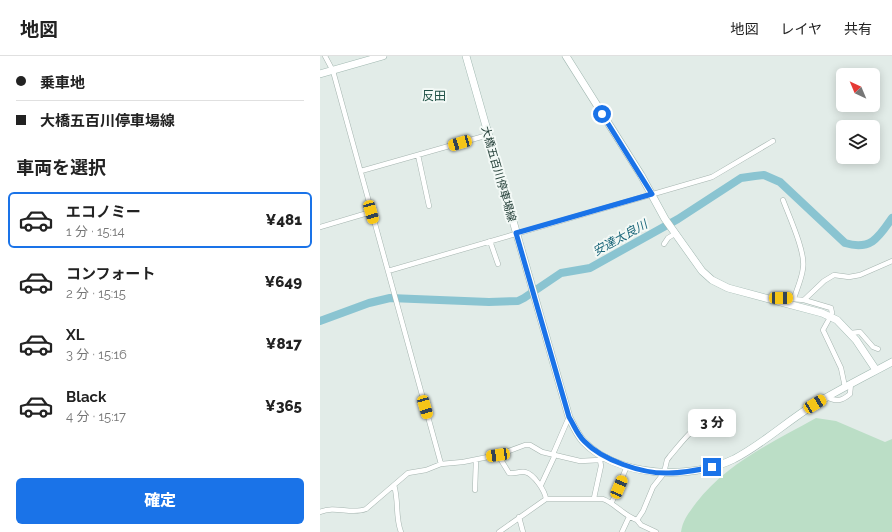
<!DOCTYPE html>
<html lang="ja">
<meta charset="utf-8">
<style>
:root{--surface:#fff;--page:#f2f2f2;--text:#222;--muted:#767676;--line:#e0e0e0;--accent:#1a73e8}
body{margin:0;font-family:Raleway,"Noto Sans JP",sans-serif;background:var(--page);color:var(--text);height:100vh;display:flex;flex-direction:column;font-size:15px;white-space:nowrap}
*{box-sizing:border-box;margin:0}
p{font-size:13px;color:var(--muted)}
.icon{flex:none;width:22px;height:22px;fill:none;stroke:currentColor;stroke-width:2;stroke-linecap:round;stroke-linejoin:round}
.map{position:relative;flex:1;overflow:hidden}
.panel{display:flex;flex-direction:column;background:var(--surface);width:320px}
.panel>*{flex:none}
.banner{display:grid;align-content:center;height:88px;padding:0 16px;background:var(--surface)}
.needle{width:26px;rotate:316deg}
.buttons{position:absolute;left:516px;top:12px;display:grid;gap:8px}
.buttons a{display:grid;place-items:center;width:44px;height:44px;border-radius:6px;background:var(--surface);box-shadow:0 2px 10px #0003;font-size:20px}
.end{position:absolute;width:18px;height:18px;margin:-9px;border:5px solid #1a73e8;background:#fff;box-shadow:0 0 0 2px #fff}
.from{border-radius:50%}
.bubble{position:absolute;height:28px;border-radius:6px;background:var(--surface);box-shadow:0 2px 10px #0003;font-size:13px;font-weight:800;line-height:28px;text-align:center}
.car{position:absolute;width:12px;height:24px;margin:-12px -6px;border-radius:5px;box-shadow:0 0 3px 1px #0007;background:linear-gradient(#f5c518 24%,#345 0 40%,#f5c518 0 76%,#345 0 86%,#f5c518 0)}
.banner b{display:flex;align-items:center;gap:14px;height:38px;font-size:15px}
.banner b+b{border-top:1px solid var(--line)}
.banner i{width:10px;height:10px;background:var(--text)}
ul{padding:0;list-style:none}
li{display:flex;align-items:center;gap:12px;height:56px;margin:0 8px 6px;padding:0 8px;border:2px solid transparent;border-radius:6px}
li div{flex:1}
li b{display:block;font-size:15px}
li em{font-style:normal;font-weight:800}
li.current{border-color:var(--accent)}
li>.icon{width:36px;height:36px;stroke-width:1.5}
h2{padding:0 16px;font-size:18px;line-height:48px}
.cta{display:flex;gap:8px;margin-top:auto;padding:8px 16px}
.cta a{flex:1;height:46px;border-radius:6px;background:var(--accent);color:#fff;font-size:16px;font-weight:800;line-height:46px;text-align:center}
header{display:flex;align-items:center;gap:24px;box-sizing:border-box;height:56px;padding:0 20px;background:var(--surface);border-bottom:1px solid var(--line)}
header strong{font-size:19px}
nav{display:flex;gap:22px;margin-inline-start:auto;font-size:14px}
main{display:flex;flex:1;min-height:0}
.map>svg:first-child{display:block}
.green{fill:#bbdec6}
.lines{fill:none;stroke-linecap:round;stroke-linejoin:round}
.river{stroke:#8ac4d1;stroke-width:8}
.street-casing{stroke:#a5b4af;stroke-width:5.5}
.secondary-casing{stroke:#a1b8b1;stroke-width:8}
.street{stroke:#fff;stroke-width:4.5}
.secondary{stroke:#fff;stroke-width:7}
.route{stroke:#1a73e8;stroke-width:5}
.labels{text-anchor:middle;stroke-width:4;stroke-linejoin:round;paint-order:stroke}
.street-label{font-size:11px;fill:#223e37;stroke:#f3f9f6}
.neighbourhood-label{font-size:12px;fill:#1e5045;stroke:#f3f9f6}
.water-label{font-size:12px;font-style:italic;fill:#1c677a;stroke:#f3f9f6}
</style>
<header>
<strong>地図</strong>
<nav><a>地図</a><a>レイヤ</a><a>共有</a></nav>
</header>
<main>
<section class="panel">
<div class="banner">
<b><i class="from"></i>乗車地</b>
<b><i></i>大橋五百川停車場線</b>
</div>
<h2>車両を選択</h2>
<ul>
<li class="current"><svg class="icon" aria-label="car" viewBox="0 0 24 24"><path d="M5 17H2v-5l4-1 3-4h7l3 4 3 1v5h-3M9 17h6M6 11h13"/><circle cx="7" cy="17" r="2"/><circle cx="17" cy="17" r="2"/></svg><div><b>エコノミー</b><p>1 分 · 15:14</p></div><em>¥481</em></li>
<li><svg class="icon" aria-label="car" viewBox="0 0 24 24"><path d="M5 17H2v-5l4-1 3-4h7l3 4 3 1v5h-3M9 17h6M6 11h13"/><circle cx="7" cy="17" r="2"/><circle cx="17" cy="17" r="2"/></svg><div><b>コンフォート</b><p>2 分 · 15:15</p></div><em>¥649</em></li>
<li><svg class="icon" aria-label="car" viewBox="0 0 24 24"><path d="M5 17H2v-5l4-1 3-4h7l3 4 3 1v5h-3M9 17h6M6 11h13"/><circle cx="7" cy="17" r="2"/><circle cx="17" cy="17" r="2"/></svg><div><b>XL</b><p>3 分 · 15:16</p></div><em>¥817</em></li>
<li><svg class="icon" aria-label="car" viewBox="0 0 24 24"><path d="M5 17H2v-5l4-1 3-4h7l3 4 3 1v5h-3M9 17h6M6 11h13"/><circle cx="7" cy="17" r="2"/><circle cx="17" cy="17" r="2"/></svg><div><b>Black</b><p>4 分 · 15:17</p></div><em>¥365</em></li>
</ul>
<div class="cta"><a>確定</a></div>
</section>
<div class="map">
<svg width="572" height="476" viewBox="0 0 572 476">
<rect width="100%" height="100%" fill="#e2ece8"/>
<path class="green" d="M496,362L516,365L565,386L572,383V476H361C363,463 369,457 376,447C407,407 453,386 496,362Z"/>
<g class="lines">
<path class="river" d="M0,265L49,247L70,242L169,246L198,245L204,242L241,217L270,212L358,163L421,122L435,120L444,119L460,126L525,187C551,195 559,181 572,162"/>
<g class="street-casing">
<path id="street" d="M5,0L13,15L121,408
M98,99L109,150
M41,115L168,79
M463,144C469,160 486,197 483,212C482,222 477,233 474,242
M0,171L51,156
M170,185L178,208
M344,188L348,182L356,177
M68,215L392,121L453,85
M484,244L511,252L512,257
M458,246L461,242L484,244L504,225L514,219L529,221L540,219L572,205
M508,265L503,274L521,312L525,331
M531,277L540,276L553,291L558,293
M507,341C516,346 522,345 530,338L531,327
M233,398L249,361
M178,399L189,417C195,418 200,415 205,416C214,418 225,435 226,443
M74,429C79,445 75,461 81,476
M221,429L235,399
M155,434L156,404
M274,442L281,410L280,404
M292,446L307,410
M0,456C15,449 31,459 46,453L88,417L106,414L121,408L143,406L178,399L205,389H210L222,396L260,405L280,404L286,401
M199,461L203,476
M317,464L321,469L336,476
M179,476L226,443H283C296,448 304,460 317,464L323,455L333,431L344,417L347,404L350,400C363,385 372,370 392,364
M302,476L309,461"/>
</g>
<g class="secondary-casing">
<path id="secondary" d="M146,0L249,361C253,369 257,378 263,385C298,422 371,424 414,403C443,388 467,365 495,348C520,333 546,320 572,306
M246,0L321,119L345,163L382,215L392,224L408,232L502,257L517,264L536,284L556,314
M0,18L63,0"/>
</g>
<use href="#street" class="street"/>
<use href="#secondary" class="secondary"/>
</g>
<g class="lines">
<path class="route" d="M282,58L332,138L196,177L249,361C254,369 257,378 264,385C282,404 322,418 349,417C363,417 378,414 392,411"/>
</g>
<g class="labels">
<g class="street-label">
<text transform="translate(179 118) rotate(74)" y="4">大橋五百川停車場線</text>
</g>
<g class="neighbourhood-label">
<text x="114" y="44">反田</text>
</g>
<g class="water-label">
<text transform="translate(300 182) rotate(-29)" y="4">安達太良川</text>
</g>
</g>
</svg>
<div class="buttons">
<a><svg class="needle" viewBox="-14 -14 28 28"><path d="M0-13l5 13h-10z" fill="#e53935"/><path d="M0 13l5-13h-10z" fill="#767676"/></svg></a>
<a><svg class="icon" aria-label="layers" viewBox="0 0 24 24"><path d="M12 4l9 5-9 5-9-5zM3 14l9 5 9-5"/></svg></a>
</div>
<i class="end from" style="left:282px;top:58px"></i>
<i class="end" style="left:392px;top:411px"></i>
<div class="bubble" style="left:368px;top:353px;width:48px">3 分</div>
<i class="car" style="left:140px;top:87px;rotate:254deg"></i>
<i class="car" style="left:51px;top:156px;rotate:164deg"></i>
<i class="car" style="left:461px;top:242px;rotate:90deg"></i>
<i class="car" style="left:495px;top:348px;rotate:59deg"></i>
<i class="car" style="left:105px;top:351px;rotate:164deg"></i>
<i class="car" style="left:178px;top:399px;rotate:262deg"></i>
<i class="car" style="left:299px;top:431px;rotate:23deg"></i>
</div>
</main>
